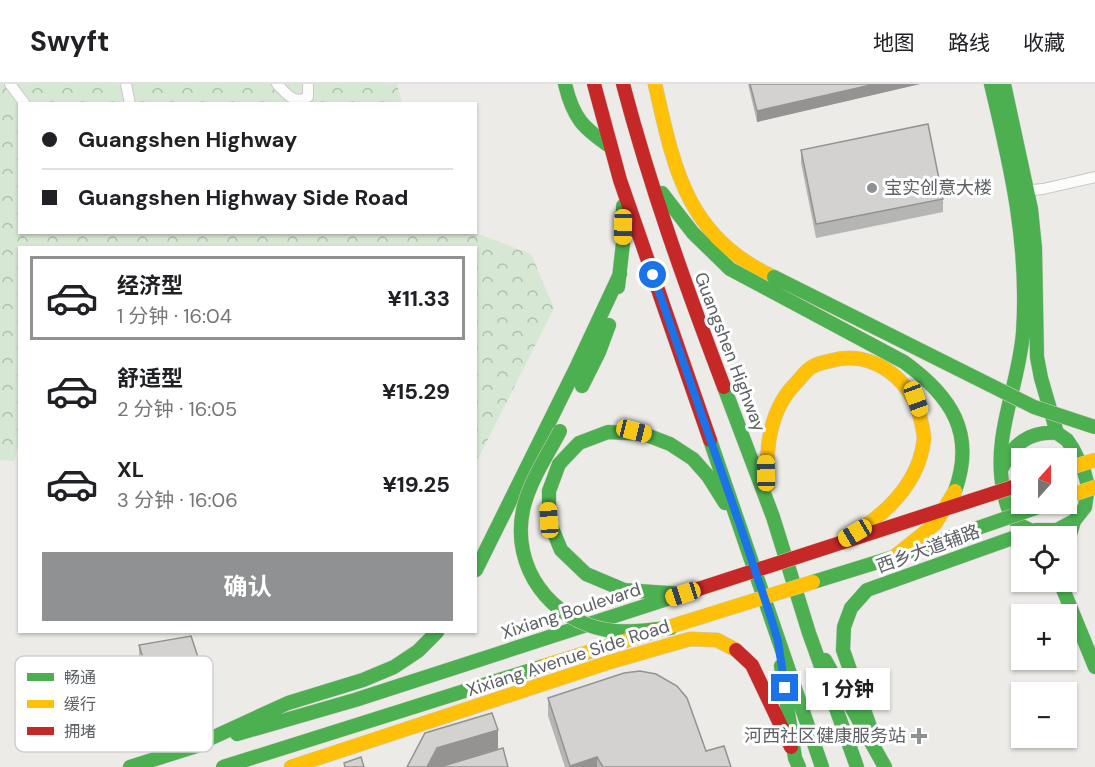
<!DOCTYPE html>
<html lang="zh">
<meta charset="utf-8">
<style>
:root{--surface:#fff;--page:#f6f6f6;--text:#202124;--muted:#757577;--line:#e0e0e0;--accent:#8f9192}
body{margin:0;font-family:"DM Sans","Noto Sans SC",sans-serif;background:var(--page);color:var(--text);height:100vh;display:flex;flex-direction:column;font-size:22px;white-space:nowrap}
*{box-sizing:border-box;margin:0}
p{font-size:20px;color:var(--muted)}
.icon{flex:none;width:33px;height:33px;fill:none;stroke:currentColor;stroke-width:2;stroke-linecap:round;stroke-linejoin:round}
.map{position:relative;flex:1;overflow:hidden}
.details{position:absolute;left:18px;top:162px;width:459px;height:387px;display:flex;flex-direction:column;background:var(--surface);border-radius:0px;box-shadow:0 2px 4px #0004}
.details>*{flex:none}
.guide{position:absolute;left:18px;top:18px;width:459px;height:132px;border-radius:0px;box-shadow:0 2px 4px #0004;display:grid;align-content:center;height:132px;padding:0 24px;background:var(--surface)}
.needle{width:39px;rotate:21deg}
.buttons{position:absolute;left:1011px;top:364px;display:grid;gap:12px}
.buttons a{display:grid;place-items:center;width:66px;height:66px;border-radius:0px;background:var(--surface);box-shadow:0 2px 4px #0004;font-size:30px}
.end{position:absolute;width:27px;height:27px;margin:-14px;border:8px solid #1a73e8;background:#fff;box-shadow:0 0 0 3px #fff}
.from{border-radius:50%}
.bubble{position:absolute;height:42px;border-radius:0px;background:var(--surface);box-shadow:0 2px 4px #0004;font-size:20px;font-weight:700;line-height:42px;text-align:center}
.car{position:absolute;width:18px;height:36px;margin:-18px -9px;border-radius:8px;box-shadow:0 0 4px 2px #0007;background:linear-gradient(#f5c518 24%,#345 0 40%,#f5c518 0 76%,#345 0 86%,#f5c518 0)}
.guide b{display:flex;align-items:center;gap:21px;height:57px;font-size:22px}
.guide b+b{border-top:2px solid var(--line)}
.guide i{width:15px;height:15px;background:var(--text)}
ul{padding:10px 0 0;list-style:none}
li{display:flex;align-items:center;gap:18px;height:84px;margin:0 12px 9px;padding:0 12px;border:3px solid transparent;border-radius:0px}
li div{flex:1}
li b{display:block;font-size:22px}
li em{font-style:normal;font-weight:700}
li.on{border-color:var(--accent)}
li>.icon{width:54px;height:54px;stroke-width:1.5}
.primary-button{display:flex;gap:12px;margin-top:auto;padding:12px 24px}
.primary-button a{flex:1;height:69px;border-radius:0px;background:var(--accent);color:#fff;font-size:24px;font-weight:700;line-height:69px;text-align:center}
header{display:flex;align-items:center;gap:36px;box-sizing:border-box;height:84px;padding:0 30px;background:var(--surface);border-bottom:2px solid var(--line)}
header strong{font-size:28px}
nav{display:flex;gap:33px;margin-inline-start:auto;font-size:21px}
.map>svg:first-child{display:block}
.park{fill:url(#park-crowns)}
.lines{fill:none;stroke-linecap:round;stroke-linejoin:round}
.street-casing{stroke:#c8c8c8;stroke-width:12}
.fast-casing{stroke:#c9c9c9;stroke-width:15}
.slow-casing{stroke:#c9c9c9;stroke-width:15}
.jam-casing{stroke:#c9c9c9;stroke-width:15}
.street{stroke:#fcfcfb;stroke-width:10}
.fast{stroke:#4caf50;stroke-width:14}
.slow{stroke:#ffc107;stroke-width:14}
.jam{stroke:#c62828;stroke-width:14}
.fast-bridge-casing{stroke:#d4cbb6;stroke-width:15;stroke-linecap:butt}
.slow-bridge-casing{stroke:#d4cbb6;stroke-width:15;stroke-linecap:butt}
.jam-bridge-casing{stroke:#d4cbb6;stroke-width:15;stroke-linecap:butt}
.fast-bridge{stroke:#4caf50;stroke-width:14}
.slow-bridge{stroke:#ffc107;stroke-width:14}
.jam-bridge{stroke:#c62828;stroke-width:14}
.wall{fill:#b5b5b3}
.shaded-wall{fill:#949392}
.building{fill:#d3d2d0;stroke:#949392;stroke-width:1.5}
.route{stroke:#1a73e8;stroke-width:8}
.poi-dot{fill:#8f9192;stroke:#fff;stroke-width:2}
.labels{text-anchor:middle;stroke-width:6;stroke-linejoin:round;paint-order:stroke}
.poi-label{font-size:18px;fill:#5d6165;stroke:#fff;text-anchor:start}
.street-label{font-size:18px;fill:#5d6165;stroke:#fff}
.key{fill:#fff;stroke:#ced0d1;stroke-width:1.5}
.key-label{font-size:16px;fill:#5d6165}
</style>
<header>
<strong>Swyft</strong>
<nav><a>地图</a><a>路线</a><a>收藏</a></nav>
</header>
<div class="map">
<svg width="1095" height="683" viewBox="0 0 1095 683">
<defs>
<pattern id="park-crowns" width="20" height="18" patternUnits="userSpaceOnUse" patternTransform="scale(1.5)"><rect width="20" height="18" fill="#d6e8d3"/><path d="M2 6a3 3 0 1 1 6 0M12 15a3 3 0 1 1 6 0" fill="none" stroke="#b1bfaf"/></pattern>
</defs>
<rect width="100%" height="100%" fill="#edebe7"/>
<path class="park" d="M0,0H397L402,19L20,20V148H473L531,170L554,224L478,375H476V164H20L19,359L14,377L0,376Z"/>
<g class="lines">
<g class="street-casing">
<path id="street" d="M10,0L25,20
M126,0L130,20
M277,0C287,10 294,21 308,13V0
M1022,107L1043,105L1095,93"/>
</g>
<g class="fast-casing">
<path id="fast" d="M565,0C573,34 583,44 611,63
M991,0C1011,83 1029,161 1023,248C1019,303 991,353 1004,409C1006,420 1010,434 1020,441C1027,445 1034,446 1039,453
M1004,0L1031,125L1035,164L1037,273L1041,294L1057,349L1067,356L1073,365L1084,387L1088,402L1085,423L1074,437L1066,464
M662,109L693,149L730,185
M618,203L623,159V122
M582,302L599,268L609,241
M724,303L773,433L809,549L857,683
M710,356L822,683
M1002,384C1012,360 1030,347 1057,349
M476,486L577,282L620,190
M1060,498L1095,583
M683,510L624,506L586,490L561,466L549,437V407L559,380L579,359L608,348L644,350L670,360L693,375L708,392L725,419
M825,576L885,683
M781,582L795,674L799,683
M237,650L355,616L676,512
M874,654L843,566L844,543L851,524L867,506L1035,446H1057L1074,437
M194,662L288,619L363,596L394,583L418,567L437,548
M130,683L206,659"/>
</g>
<g class="slow-casing">
<path id="slow" d="M655,0C674,85 687,154 774,193
M768,401C765,364 769,326 796,299C801,294 806,286 812,283C817,280 824,278 830,277C872,264 913,296 921,337C922,342 924,349 924,355C919,401 883,433 845,455
M291,683L610,578L690,555L717,556L736,566"/>
</g>
<g class="jam-casing">
<path id="jam" d="M594,0L620,96L710,356
M623,0C650,103 686,203 724,303
M736,566L752,581L791,663"/>
</g>
<use href="#street" class="street"/>
<use href="#fast" class="fast"/>
<use href="#slow" class="slow"/>
<use href="#jam" class="jam"/>
<g class="fast-bridge-casing">
<path id="fast-bridge" d="M730,185L904,278C951,312 976,349 955,407
M774,193L1034,323L1095,343
M560,347C547,372 529,398 523,426C511,483 550,536 607,546C628,550 650,545 671,544
M813,498L894,473L1047,420
M223,683L544,582"/>
</g>
<g class="slow-bridge-casing">
<path id="slow-bridge" d="M1066,385L1095,376
M1066,413L1095,403
M894,473L935,440L955,407
M544,582L813,498"/>
</g>
<g class="jam-bridge-casing">
<path id="jam-bridge" d="M683,510L1022,400"/>
</g>
<use href="#fast-bridge" class="fast-bridge"/>
<use href="#slow-bridge" class="slow-bridge"/>
<use href="#jam-bridge" class="jam-bridge"/>
</g>
<path class="wall" d="M748,0H920L757,38Z
M801,66L943,115V128L816,154L801,79Z
M139,561L200,614L149,628L139,595Z
M548,614L731,683H565L548,632Z"/>
<path class="shaded-wall" d="M875,0H920L757,38V27Z
M200,579V614L149,628V594Z
M498,646V665L440,683H427L437,664Z
M597,673V683H570V682Z"/>
<path class="building" d="M750,0H875L757,27Z
M928,40L943,115L816,140L801,66Z
M191,552L200,579L149,594L139,561Z
M640,587L656,590L677,602L687,614L706,667L724,662L731,683H603L597,673L570,682L548,614L624,589Z
M492,629L498,646L437,664L427,683H407L425,649Z
M503,664L508,683H440Z
M361,673L364,683H345L344,679Z"/>
<g class="lines">
<path class="route" d="M653,191L741,444L771,534L778,557L785,604"/>
</g>
<g class="poi-dot">
<circle cx="872" cy="104" r="6"/>
<path d="M916 643h6v6h6v6h-6v6h-6v-6h-6v-6h6z"/>
</g>
<g class="labels">
<g class="poi-label">
<text x="884" y="110">宝实创意大楼</text>
<text x="906" y="658" text-anchor="end">河西社区健康服务站</text>
</g>
<g class="street-label">
<text transform="translate(730 268) rotate(69)" y="6">Guangshen Highway</text>
<text transform="translate(928 465) rotate(-20)" y="6">西乡大道辅路</text>
<text transform="translate(571 527) rotate(-18)" y="6">Xixiang Boulevard</text>
<text transform="translate(568 574) rotate(-18)" y="6">Xixiang Avenue Side Road</text>
</g>
</g>
<rect x="15" y="572" width="198" height="96" rx="9" class="key"/>
<rect x="27" y="589" width="27" height="8" fill="#4caf50"/>
<rect x="27" y="616" width="27" height="8" fill="#ffc107"/>
<rect x="27" y="643" width="27" height="8" fill="#c62828"/>
<g class="key-label">
<text x="64" y="599">畅通</text>
<text x="64" y="626">缓行</text>
<text x="64" y="653">拥堵</text>
</g>
</svg>
<div class="buttons">
<a><svg class="needle" viewBox="-14 -14 28 28"><path d="M0-13l5 13h-10z" fill="#e53935"/><path d="M0 13l5-13h-10z" fill="#757577"/></svg></a>
<a><svg class="icon" aria-label="locate" viewBox="0 0 24 24"><circle cx="12" cy="12" r="6"/><path d="M12 2v4M12 18v4M2 12h4M18 12h4"/></svg></a>
<a>+</a>
<a>−</a>
</div>
<i class="end from" style="left:653px;top:191px"></i>
<i class="end" style="left:785px;top:604px"></i>
<div class="bubble" style="left:806px;top:584px;width:84px">1 分钟</div>
<i class="car" style="left:623px;top:143px;rotate:181deg"></i>
<i class="car" style="left:916px;top:315px;rotate:160deg"></i>
<i class="car" style="left:634px;top:347px;rotate:104deg"></i>
<i class="car" style="left:766px;top:389px;rotate:359deg"></i>
<i class="car" style="left:549px;top:436px;rotate:356deg"></i>
<i class="car" style="left:855px;top:449px;rotate:239deg"></i>
<i class="car" style="left:683px;top:510px;rotate:252deg"></i>
<div class="guide">
<b><i class="from"></i>Guangshen Highway</b>
<b><i></i>Guangshen Highway Side Road</b>
</div>
<section class="details">
<ul>
<li class="on"><svg class="icon" aria-label="car" viewBox="0 0 24 24"><path d="M5 17H2v-5l4-1 3-4h7l3 4 3 1v5h-3M9 17h6M6 11h13"/><circle cx="7" cy="17" r="2"/><circle cx="17" cy="17" r="2"/></svg><div><b>经济型</b><p>1 分钟 · 16:04</p></div><em>¥11.33</em></li>
<li><svg class="icon" aria-label="car" viewBox="0 0 24 24"><path d="M5 17H2v-5l4-1 3-4h7l3 4 3 1v5h-3M9 17h6M6 11h13"/><circle cx="7" cy="17" r="2"/><circle cx="17" cy="17" r="2"/></svg><div><b>舒适型</b><p>2 分钟 · 16:05</p></div><em>¥15.29</em></li>
<li><svg class="icon" aria-label="car" viewBox="0 0 24 24"><path d="M5 17H2v-5l4-1 3-4h7l3 4 3 1v5h-3M9 17h6M6 11h13"/><circle cx="7" cy="17" r="2"/><circle cx="17" cy="17" r="2"/></svg><div><b>XL</b><p>3 分钟 · 16:06</p></div><em>¥19.25</em></li>
</ul>
<div class="primary-button"><a>确认</a></div>
</section>
</div>
